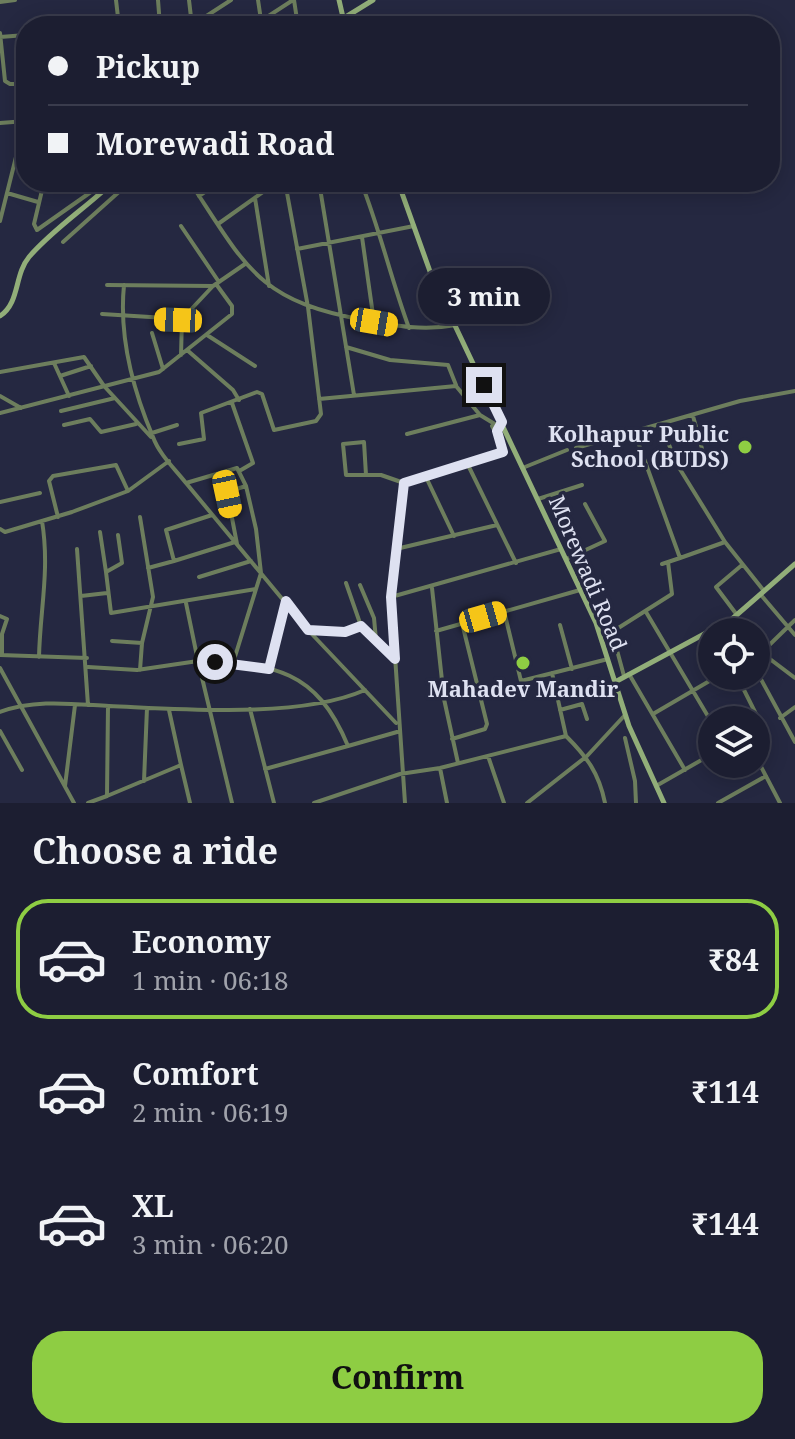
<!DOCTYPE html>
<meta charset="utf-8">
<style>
:root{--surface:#1c1e31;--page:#292b3d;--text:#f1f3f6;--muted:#a0a2ab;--line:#3a3c4d;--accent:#8ecd43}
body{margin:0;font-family:"Noto Serif",serif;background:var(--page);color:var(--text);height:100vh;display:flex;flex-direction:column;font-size:30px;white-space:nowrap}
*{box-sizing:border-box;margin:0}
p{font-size:26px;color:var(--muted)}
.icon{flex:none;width:44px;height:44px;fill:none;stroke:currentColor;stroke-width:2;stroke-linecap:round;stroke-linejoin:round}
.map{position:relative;height:803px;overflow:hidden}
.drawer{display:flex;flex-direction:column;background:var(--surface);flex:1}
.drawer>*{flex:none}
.hud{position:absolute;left:16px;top:16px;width:764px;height:176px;border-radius:32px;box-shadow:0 4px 20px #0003,0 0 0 2px var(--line);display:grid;align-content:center;height:176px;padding:0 32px;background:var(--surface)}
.fabs{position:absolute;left:698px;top:618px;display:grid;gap:16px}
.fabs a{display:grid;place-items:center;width:72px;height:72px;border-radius:50%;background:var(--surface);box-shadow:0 4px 20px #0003,0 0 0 2px var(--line);font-size:40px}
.end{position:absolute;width:36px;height:36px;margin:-18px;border:10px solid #dee1f1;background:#111;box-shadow:0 0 0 4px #111}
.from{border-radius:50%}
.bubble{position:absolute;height:56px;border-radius:28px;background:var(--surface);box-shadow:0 4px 20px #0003,0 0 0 2px var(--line);font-size:26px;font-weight:700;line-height:56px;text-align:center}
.car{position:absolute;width:24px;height:48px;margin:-24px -12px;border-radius:10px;box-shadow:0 0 6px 2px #0007;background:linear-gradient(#f5c518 24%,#345 0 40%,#f5c518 0 76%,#345 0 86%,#f5c518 0)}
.hud b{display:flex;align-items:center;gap:28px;height:76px;font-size:30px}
.hud b+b{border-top:2px solid var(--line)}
.hud i{width:20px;height:20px;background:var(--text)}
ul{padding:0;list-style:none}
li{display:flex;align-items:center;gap:24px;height:120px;margin:0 16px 12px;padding:0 16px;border:4px solid transparent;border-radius:32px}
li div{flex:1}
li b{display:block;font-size:30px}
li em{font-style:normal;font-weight:700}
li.current{border-color:var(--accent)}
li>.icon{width:72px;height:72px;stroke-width:1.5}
h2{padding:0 32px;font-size:36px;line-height:96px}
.cta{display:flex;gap:16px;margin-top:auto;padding:16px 32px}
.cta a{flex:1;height:92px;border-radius:32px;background:var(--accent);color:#111;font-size:32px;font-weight:700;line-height:92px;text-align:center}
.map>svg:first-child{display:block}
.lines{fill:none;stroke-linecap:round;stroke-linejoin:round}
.street{stroke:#6d7e5d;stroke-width:4}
.secondary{stroke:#92ae79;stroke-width:5}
.route{stroke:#dee1f1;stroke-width:10}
.poi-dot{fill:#8ecd43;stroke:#252841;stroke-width:3}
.labels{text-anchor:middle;stroke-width:7;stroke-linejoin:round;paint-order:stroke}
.poi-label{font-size:22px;font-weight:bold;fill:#dee1f1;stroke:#252841;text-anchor:end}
.street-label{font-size:22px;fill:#dee1f1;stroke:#252841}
</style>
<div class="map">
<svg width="795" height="803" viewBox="0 0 795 803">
<rect width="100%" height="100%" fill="#252841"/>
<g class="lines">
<path class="street" d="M116,0L119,26
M158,0L160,26
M189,0L192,26
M258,0L261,20
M294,0L298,26
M0,2L15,0
M191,26L231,0
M253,26L293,0
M0,33L5,81L10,84H26
M0,37L26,35
M0,123L26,121
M44,182L34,224L37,230L98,187L105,191
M190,182C246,267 258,301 364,320C396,326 424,331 456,325
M319,182L354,395
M361,182C380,230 391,279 409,328
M7,193L38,202
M199,196L219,182
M255,198L269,286
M0,221L25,121
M218,224L277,182
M181,226L219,282
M362,237L374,322
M63,242L130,182
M297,249L414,226
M107,285L213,286
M124,285C119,335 133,390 153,437C159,454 175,469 186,483L237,468L246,486L256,529L261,573L233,663
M102,314L182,319L213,286L245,264
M152,333L163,369
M207,335L255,366
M346,347L390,360L448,365L456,385
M187,350L233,390L239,400
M181,355L182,319
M54,363L69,396
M0,372L84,357L104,386L151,437
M60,376L91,366
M0,396L21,408
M319,399L456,386L480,415L498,426L497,431
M232,403L253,463L241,470
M61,411L115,398
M0,413L159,372L232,314V306L216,284
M64,425L90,419L101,432L136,424
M661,426L678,466L725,542
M634,431L680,558L725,542L764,591
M152,433L177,425
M407,434L480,415
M179,444L204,439L201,413L257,392L262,394L274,430L316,421L321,414L308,307L285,182
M576,448L740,401L795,391
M468,465L516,563
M678,466L704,456L693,416
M525,467L567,450
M366,475L364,442L343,444L346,475H381L404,483
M425,475L454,536
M186,483L308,630L396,723
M538,499L582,485
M0,502L40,493
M212,515L166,530L174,561L235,542
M58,517L49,481L53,476L116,465L128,491
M140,517L153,597L142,643
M0,529L5,532L72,512L128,491L169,461
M100,532L106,572
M118,535L122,563L106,572L111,613L256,589
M237,544L227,492L246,486
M77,549L88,705
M396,549L497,525
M566,559L605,541L585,504
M662,564L680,558
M148,568L174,561
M199,577L251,561
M346,583L361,626L395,659
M360,585L374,618L376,640
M432,588L444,699L458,763
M761,595L795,635
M81,596L107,593
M391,597L561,549
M504,611L521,681L608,659
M646,612L712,723
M737,615L716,587L742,565
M0,616L7,619L2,634V655
M560,625L572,669
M311,630L345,632L361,626
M436,631L580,590
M112,641L142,643L140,670
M762,653L795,678
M0,655L87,658
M39,657C40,610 50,570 42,521
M756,658L795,620
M88,667L137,670L198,661L186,603
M0,668L74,803
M269,669L286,601
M756,670L795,742
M552,673L566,736
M629,674L685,770
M624,676L612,632L672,594L668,562
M737,676L760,722L756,728
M108,706L107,796L181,765L190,803
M250,709L274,803
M169,710L181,765
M560,710L582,704L587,719
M0,712C35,699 72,704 109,706C180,709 299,719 365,690
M653,714L718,676
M780,718L795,707
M0,731L22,770
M625,738L635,781L636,803
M452,739L485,729L487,724L462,623
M488,756L504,803
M756,757L780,803
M440,768L447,803
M265,769L348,746
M144,781L147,708
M65,786L75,705
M656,786L712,754
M88,803L107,796
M232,803L198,661C274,664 316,669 348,746L397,732
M314,803L400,774L440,768L566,736C587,757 599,773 605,803
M405,803L391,597L403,486L405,481L503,452L504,448L492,426
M527,803L587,756L625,715
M718,803L766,776"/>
<path class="secondary" d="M339,0L345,26
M331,26L373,0
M398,182L432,277L596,623L629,726L664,803
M0,316C20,303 14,275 29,257C53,229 87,207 113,182
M615,682L732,619L795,564"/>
</g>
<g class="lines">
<path class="route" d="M215,662L269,669L286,601L308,630L345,632L361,626L395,659L391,597L404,483L503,452L497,431L502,422L484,385"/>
</g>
<g class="poi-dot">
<circle cx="745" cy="447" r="8"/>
<circle cx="523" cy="663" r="8"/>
</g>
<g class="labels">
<g class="poi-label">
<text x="729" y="442">Kolhapur Public<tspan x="729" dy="25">School (BUDS)</tspan></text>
<text x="523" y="697" text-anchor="middle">Mahadev Mandir</text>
</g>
<g class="street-label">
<text transform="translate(588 573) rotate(67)" y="8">Morewadi Road</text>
</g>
</g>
</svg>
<div class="fabs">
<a><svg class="icon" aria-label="locate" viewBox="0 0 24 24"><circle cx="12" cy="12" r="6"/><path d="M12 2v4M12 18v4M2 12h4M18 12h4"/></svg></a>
<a><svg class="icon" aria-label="layers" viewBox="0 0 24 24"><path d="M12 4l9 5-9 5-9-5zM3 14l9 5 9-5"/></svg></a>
</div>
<i class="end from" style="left:215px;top:662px"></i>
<i class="end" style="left:484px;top:385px"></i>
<div class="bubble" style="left:418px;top:268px;width:132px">3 min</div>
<i class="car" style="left:178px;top:320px;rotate:272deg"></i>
<i class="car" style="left:374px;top:322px;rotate:100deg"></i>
<i class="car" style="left:227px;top:494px;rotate:168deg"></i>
<i class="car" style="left:483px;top:617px;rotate:74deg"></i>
<div class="hud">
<b><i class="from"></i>Pickup</b>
<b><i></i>Morewadi Road</b>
</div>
</div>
<section class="drawer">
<h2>Choose a ride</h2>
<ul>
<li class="current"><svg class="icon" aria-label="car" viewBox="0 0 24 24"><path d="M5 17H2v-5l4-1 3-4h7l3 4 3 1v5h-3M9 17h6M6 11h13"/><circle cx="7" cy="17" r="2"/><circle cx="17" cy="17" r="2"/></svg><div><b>Economy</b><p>1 min · 06:18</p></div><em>₹84</em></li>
<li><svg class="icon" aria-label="car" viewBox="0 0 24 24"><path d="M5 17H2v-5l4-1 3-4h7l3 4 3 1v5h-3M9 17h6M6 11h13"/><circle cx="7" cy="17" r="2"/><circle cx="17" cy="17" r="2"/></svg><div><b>Comfort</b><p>2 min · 06:19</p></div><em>₹114</em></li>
<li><svg class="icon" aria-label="car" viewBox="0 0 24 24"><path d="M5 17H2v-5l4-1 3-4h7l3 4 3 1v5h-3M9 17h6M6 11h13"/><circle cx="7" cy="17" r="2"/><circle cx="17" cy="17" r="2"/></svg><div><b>XL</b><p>3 min · 06:20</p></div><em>₹144</em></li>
</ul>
<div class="cta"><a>Confirm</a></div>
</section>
